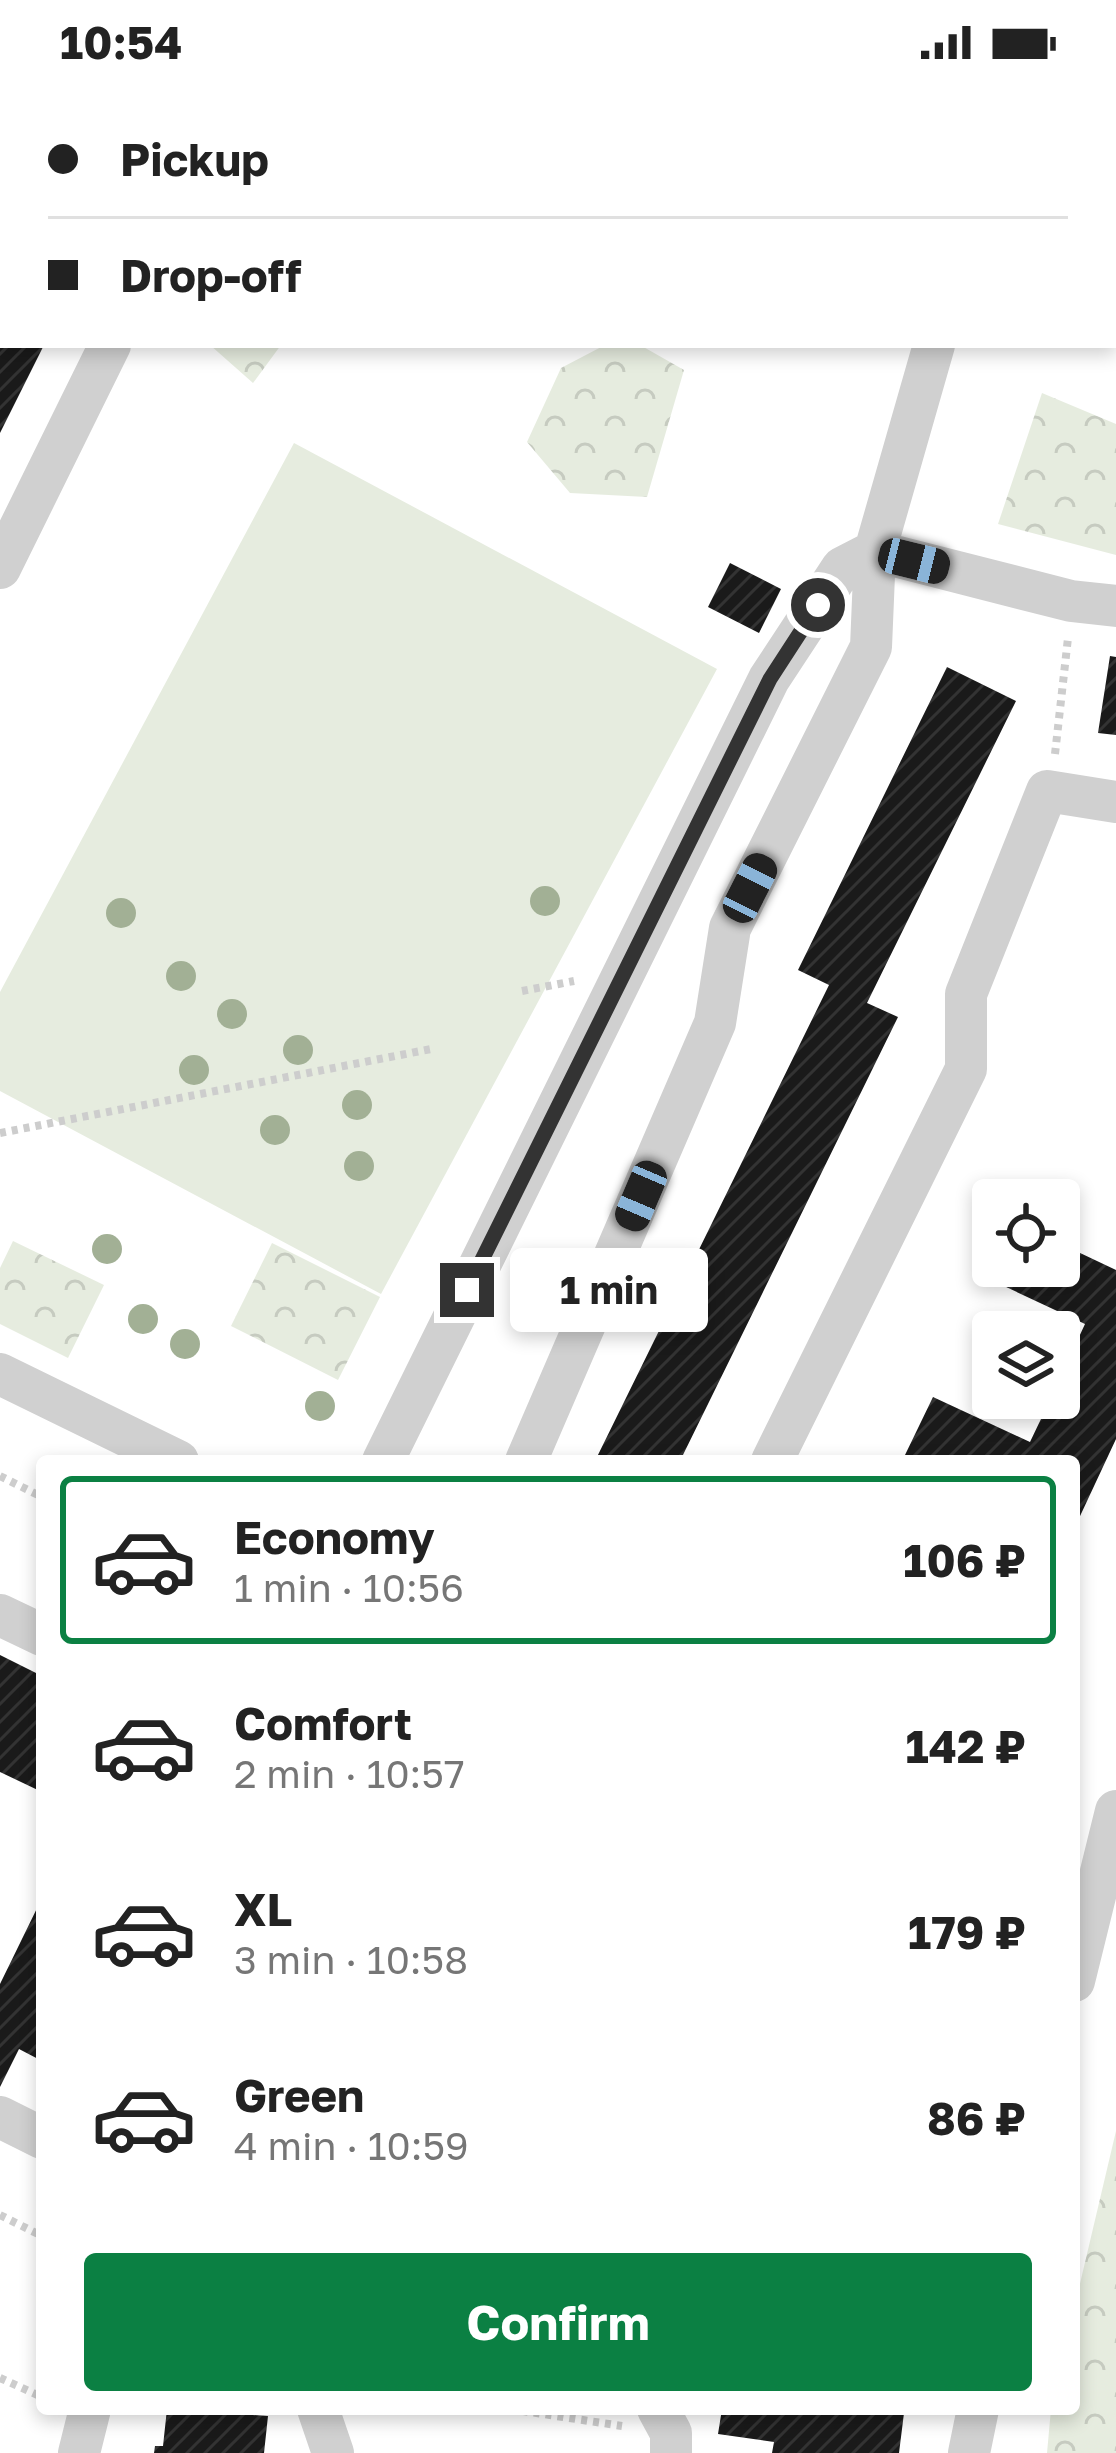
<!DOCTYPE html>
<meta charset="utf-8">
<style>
:root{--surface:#fff;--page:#f2f2f2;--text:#222;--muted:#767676;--line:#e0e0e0;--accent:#0b8043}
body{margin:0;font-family:"Golos Text",sans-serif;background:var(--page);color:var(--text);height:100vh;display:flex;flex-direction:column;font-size:45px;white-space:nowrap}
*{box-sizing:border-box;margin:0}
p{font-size:39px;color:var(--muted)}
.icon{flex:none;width:66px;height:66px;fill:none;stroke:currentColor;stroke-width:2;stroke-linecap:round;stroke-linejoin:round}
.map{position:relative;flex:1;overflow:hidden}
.side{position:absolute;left:36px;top:1371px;width:1044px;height:960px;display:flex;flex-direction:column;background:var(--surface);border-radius:12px;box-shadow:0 6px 18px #0003}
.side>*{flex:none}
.top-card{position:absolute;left:0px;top:0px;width:1116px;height:264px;box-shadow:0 6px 18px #0003;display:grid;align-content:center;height:264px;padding:0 48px;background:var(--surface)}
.controls{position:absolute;left:972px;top:1095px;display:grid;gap:24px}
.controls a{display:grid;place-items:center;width:108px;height:108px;border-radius:12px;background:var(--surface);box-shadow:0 6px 18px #0003;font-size:60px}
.end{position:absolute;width:54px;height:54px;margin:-27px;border:15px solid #333;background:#fff;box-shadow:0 0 0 6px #fff}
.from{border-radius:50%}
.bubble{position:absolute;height:84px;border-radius:12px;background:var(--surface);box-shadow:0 6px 18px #0003;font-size:39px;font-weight:700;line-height:84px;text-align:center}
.car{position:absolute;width:36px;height:72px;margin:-36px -18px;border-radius:15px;box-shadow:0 0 9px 3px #0007;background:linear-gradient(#222 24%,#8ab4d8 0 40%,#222 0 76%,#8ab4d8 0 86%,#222 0)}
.top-card b{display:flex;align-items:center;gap:42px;height:114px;font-size:45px}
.top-card b+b{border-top:3px solid var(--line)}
.top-card i{width:30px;height:30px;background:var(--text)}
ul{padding:21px 0 0;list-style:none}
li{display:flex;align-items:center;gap:36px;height:168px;margin:0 24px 18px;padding:0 24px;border:6px solid transparent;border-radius:12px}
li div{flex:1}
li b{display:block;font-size:45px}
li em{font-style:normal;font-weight:700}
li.on{border-color:var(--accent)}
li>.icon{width:108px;height:108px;stroke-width:1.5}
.action{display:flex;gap:24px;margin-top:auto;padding:24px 48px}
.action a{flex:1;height:138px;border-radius:12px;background:var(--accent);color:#fff;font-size:48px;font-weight:700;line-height:138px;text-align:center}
.status{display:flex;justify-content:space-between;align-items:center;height:84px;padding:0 60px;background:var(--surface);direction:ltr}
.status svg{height:33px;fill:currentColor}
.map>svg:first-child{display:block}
.forest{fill:url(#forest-crowns)}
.pitch{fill:#e6ecdf}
.building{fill:url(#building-hatch)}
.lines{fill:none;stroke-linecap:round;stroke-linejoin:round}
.path{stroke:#cdcdcd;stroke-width:8;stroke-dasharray:6 6;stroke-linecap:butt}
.minor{stroke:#d0d0d0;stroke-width:42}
.tree{fill:#a2b095}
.route{stroke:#333;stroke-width:15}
</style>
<div class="status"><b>10:54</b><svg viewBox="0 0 49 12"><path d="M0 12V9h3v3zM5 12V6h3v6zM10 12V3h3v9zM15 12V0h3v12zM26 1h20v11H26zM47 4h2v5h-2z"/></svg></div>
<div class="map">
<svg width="1116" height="2369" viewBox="0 0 1116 2369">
<defs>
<pattern id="forest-crowns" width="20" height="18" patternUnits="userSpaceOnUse" patternTransform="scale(3)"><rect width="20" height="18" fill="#e6ecdf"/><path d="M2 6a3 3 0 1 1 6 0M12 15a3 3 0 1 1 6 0" fill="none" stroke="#c6cbc0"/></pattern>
<pattern id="building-hatch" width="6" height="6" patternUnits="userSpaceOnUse" patternTransform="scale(3)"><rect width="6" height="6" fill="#1a1a1a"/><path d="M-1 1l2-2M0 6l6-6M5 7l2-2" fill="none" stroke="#333"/></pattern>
</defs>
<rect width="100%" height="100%" fill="#fff"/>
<path class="forest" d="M210,261H281L253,299Z
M605,261H640L684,286L647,413L570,409L527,358L561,284Z
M1042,309L1116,340V471L998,440Z
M13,1157L104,1201L68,1274L0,1240V1184Z
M272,1159L380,1213L338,1296L231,1242Z
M1116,2047V2369H1047L1051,2325H1074V2225Z"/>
<path class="pitch" d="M294,359L717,585L381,1210L0,1007V908Z"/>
<path class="building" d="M0,261H44L0,349Z
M730,479L781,505L759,549L708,523Z
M1110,572L1116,573V651L1098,649Z
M947,583L1016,617L867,919L898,933L680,1377H595L829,901L798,886Z
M1059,1159L1116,1186V1355L1074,1445V1377H918L905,1371L933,1313L1030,1358L1051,1314H1059V1296L1085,1240L989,1195L995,1182H1059Z
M0,1571L42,1592V1708L0,1688Z
M42,1814V1977L19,1965L0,2003V1900Z
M167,2325L268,2332L264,2369H154L155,2362H163Z
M722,2325H875L904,2329L899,2369H772L774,2358L718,2350Z"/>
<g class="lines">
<path class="path" d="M1028,0V3
M1072,0L1079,3
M1113,18L1116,16
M1055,670L1068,554
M522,907L574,897
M0,1049L431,965
M0,1392L42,1413
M0,2131L42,2152
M0,2294L42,2313
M510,2325L622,2342"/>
<path class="minor" d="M549,0L572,3
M897,0L903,3
M221,3L222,0
M0,35L3,29
M1113,108L1116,109
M0,484L110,261
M0,1290L178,1377
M383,1377L769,595L842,484L875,467L1071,517L1116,522
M526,1377L715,939L730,844L871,563L875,467L934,261
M772,1377L966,985V910L1047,707L1116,718
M0,1531L42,1551
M1074,1897L1116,1727
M0,2033L42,2054
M318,2325L333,2369
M658,2325L671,2349V2369
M79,2369L90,2325
M969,2369L978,2325"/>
</g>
<g class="tree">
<circle cx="545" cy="817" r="15"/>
<circle cx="121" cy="829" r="15"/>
<circle cx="181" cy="892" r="15"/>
<circle cx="232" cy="930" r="15"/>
<circle cx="298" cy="966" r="15"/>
<circle cx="194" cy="986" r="15"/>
<circle cx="357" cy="1021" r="15"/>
<circle cx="275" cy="1046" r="15"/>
<circle cx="359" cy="1082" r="15"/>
<circle cx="107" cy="1165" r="15"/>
<circle cx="143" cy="1235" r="15"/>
<circle cx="185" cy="1260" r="15"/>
<circle cx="320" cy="1322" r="15"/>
</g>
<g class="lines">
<path class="route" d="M467,1206L770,595L818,521"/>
</g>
</svg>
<div class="controls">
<a><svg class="icon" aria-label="locate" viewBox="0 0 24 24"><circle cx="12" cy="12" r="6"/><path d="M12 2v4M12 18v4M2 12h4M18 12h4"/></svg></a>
<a><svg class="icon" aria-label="layers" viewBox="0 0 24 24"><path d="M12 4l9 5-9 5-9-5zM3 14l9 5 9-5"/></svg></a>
</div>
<i class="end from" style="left:818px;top:521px"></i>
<i class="end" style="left:467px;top:1206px"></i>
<div class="bubble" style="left:510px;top:1164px;width:198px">1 min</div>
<i class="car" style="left:914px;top:477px;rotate:104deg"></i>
<i class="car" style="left:750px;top:804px;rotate:27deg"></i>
<i class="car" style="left:641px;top:1112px;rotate:203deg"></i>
<div class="top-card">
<b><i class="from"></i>Pickup</b>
<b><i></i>Drop-off</b>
</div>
<section class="side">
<ul>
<li class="on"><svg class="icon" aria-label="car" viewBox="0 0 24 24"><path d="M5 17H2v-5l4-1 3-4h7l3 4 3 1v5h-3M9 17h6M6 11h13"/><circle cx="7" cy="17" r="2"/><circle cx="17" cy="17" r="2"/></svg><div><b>Economy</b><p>1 min · 10:56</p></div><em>106 ₽</em></li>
<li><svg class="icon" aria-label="car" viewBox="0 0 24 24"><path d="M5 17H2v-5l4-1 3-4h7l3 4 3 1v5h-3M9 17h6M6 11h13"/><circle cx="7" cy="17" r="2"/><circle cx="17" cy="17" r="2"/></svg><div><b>Comfort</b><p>2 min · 10:57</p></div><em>142 ₽</em></li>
<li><svg class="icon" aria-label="car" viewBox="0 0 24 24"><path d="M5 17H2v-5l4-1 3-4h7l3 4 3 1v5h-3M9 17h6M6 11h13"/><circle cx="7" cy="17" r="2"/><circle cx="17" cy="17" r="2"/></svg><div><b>XL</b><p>3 min · 10:58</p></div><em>179 ₽</em></li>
<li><svg class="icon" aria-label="car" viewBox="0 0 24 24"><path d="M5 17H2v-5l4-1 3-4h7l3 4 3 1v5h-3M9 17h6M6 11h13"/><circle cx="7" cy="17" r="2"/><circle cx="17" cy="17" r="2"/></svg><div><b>Green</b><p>4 min · 10:59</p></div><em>86 ₽</em></li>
</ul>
<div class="action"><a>Confirm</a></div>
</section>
</div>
